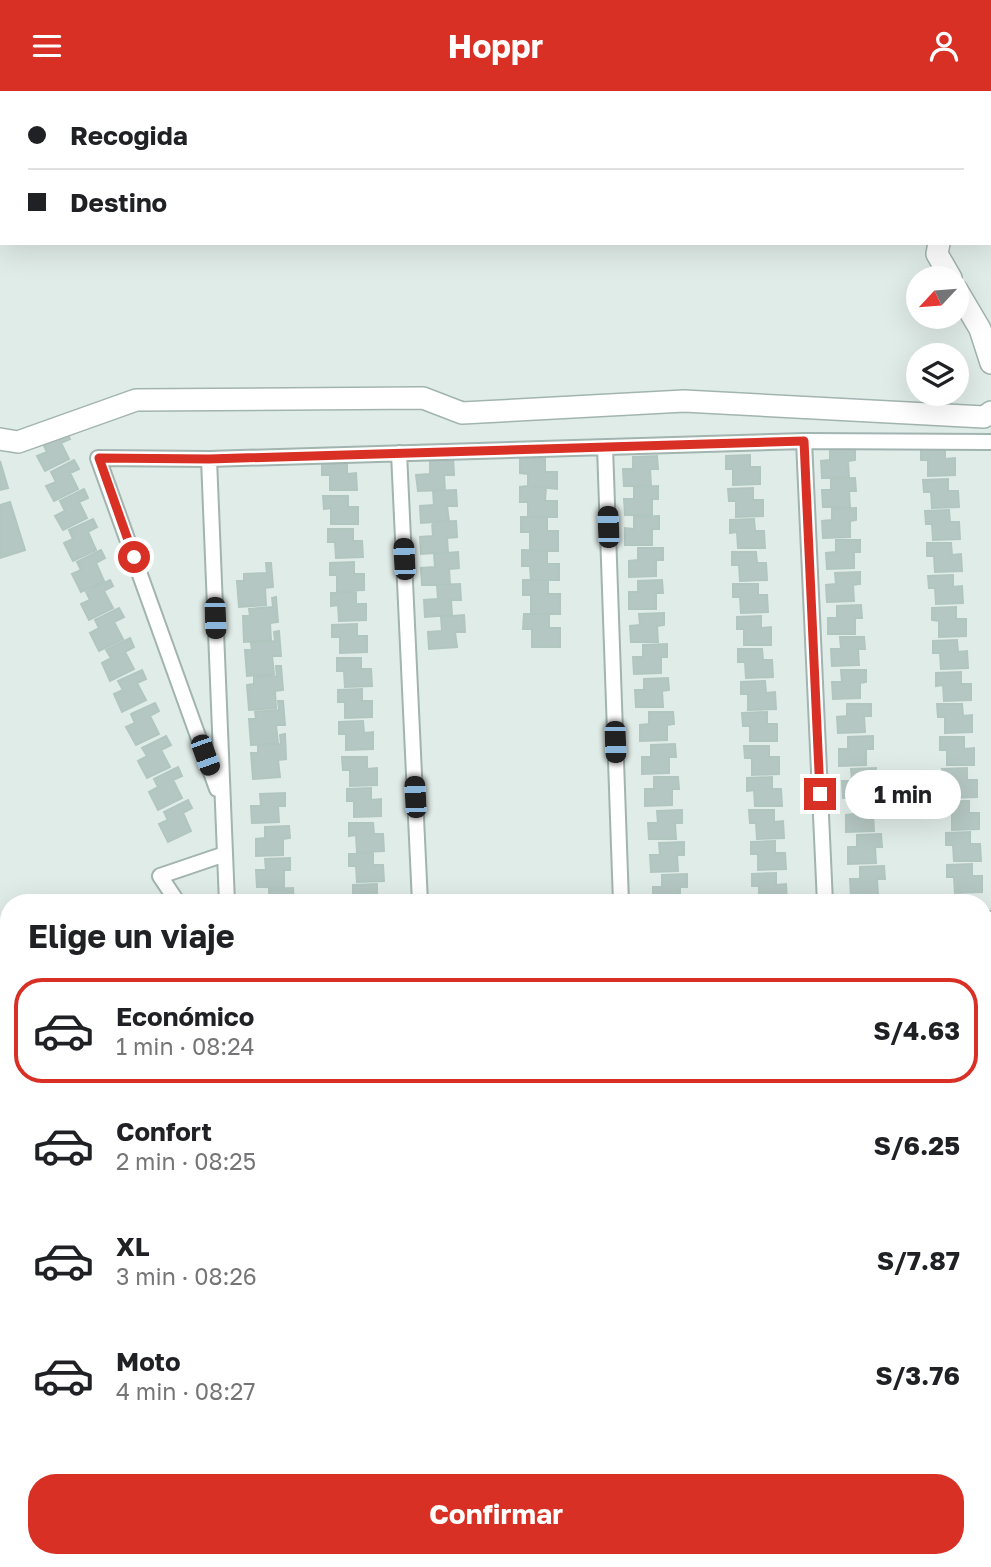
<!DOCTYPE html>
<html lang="es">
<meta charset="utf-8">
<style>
:root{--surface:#fff;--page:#f2f2f2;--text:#202124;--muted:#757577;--line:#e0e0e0;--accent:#d93025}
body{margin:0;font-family:"Golos Text",sans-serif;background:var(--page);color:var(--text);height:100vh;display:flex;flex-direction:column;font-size:26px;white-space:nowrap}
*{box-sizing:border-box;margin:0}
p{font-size:23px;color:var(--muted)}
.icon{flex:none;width:38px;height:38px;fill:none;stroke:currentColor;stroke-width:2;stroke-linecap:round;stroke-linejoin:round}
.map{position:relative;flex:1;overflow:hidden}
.drawer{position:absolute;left:0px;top:803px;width:992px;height:674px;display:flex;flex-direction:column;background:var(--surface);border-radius:28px 28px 0 0;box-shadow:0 7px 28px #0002}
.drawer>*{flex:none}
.guide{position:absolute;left:0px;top:0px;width:992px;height:154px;box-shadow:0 7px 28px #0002;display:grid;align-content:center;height:154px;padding:0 28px;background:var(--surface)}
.needle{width:46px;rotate:244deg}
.controls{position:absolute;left:906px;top:175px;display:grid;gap:14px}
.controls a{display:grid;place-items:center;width:63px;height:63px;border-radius:50%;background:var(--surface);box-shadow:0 7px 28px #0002;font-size:35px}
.end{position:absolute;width:32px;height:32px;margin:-16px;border:9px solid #d93025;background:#fff;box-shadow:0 0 0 4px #fff}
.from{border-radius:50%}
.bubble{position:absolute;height:49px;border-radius:24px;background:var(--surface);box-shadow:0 7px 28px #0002;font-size:23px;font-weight:700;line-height:49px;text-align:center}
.car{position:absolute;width:21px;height:42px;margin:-21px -10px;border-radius:9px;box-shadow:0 0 5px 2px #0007;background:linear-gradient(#222 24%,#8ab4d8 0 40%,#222 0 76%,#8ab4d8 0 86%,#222 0)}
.guide b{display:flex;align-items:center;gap:24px;height:66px;font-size:26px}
.guide b+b{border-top:2px solid var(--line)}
.guide i{width:18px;height:18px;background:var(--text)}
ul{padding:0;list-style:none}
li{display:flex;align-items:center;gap:21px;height:105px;margin:0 14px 10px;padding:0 14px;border:4px solid transparent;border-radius:28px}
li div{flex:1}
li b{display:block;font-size:26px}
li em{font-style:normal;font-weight:700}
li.active{border-color:var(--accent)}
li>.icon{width:63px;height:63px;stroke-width:1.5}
h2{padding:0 28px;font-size:32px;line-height:84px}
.primary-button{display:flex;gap:14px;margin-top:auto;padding:14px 28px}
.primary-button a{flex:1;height:80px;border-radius:28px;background:var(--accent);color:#fff;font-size:28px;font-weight:700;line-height:80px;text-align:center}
header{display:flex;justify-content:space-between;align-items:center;height:91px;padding:0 28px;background:var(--accent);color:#fff;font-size:32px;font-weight:700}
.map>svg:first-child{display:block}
.building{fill:#b5c7c2;stroke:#b2c6c0;stroke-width:2}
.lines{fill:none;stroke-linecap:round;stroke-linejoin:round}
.service-casing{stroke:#a2b4b0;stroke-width:18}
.minor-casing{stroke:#a2b4b0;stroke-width:24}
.tertiary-casing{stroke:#a2b4b0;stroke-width:24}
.service{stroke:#fff;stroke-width:14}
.minor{stroke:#fff;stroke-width:21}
.tertiary{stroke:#fff;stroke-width:21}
.route{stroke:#d93025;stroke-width:9}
</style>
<header><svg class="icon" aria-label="menu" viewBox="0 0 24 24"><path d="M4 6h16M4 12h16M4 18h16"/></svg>Hoppr<svg class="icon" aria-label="person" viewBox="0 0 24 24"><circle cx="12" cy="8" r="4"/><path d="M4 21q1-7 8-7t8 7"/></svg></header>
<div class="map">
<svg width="991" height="1476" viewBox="0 0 991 1476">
<rect width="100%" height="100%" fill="#e0ece8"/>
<path class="building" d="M66,339L70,348L61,352L69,368L45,380L37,365L47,361L42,351Z
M921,356H945V368L955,367V384L928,385V369H921Z
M855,357V369L848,370L849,386L822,387L821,370L830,369V358Z
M750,364V376H760V393L733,394V378H726V365Z
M657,365L658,378H650L651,394L624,395L623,378H633V366Z
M453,367L454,384H444L445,399L418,400L416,384L430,383V369Z
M520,367L545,368V381H557V398L528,395V383L520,382Z
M74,369L79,378L70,382L78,398L54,410L46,395L56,391L51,381Z
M0,370L8,397L0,399Z
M347,371V383L356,382L357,399H330V384H322V372Z
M855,387L856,400H849L850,416H823L822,399H831V388Z
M948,388V400H958L959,416L932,417L931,401H924L923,389Z
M528,395L546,396L545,410H557V426H528V411H520V396Z
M658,395V408H652V424H625L624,408H634V396Z
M753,397V409H763V425L736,426V410H729L728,398Z
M84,398L88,407L79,411L87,427L63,439L55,425L65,420L60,410Z
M456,399L457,415H447L449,430L421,432L420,415L434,414L433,400Z
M323,405H348V416H358V433H331V417L324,418Z
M10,411L25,459L0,467V414Z
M856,417V429L850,430V446L823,447L822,430L832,429V418Z
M949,419L950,431H959L960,448L933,449L932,433H926L925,420Z
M659,425V438H652V454H625V437L634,438V426Z
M521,426H547V440H558V460L530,459V441H521Z
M93,428L97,436L88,441L96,459L73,470L64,452L73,448L69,439Z
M754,428L755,440H764L765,457H738L737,441L730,442V429Z
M456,430L457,446L447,447L448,461L421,463L420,446L433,445L432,431Z
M328,438H353V450H362L363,466L336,467L335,451H328Z
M836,449H860V461H854V477L827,478L826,462L836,461Z
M927,452H951L952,464L961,463L962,480L935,481L934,465H927Z
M638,457H663V469H656V485L629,486V470L638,469Z
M101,459L105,467L96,472L104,490L81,501L72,483L81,479L77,471Z
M522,459L547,460V473H559V489H531L530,475H522Z
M458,461L459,477L449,478L450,493L422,494L421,477L435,476L434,463Z
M732,461H756L757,472H766L767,489L740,490L739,474H732Z
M354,471V483H364V499L337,500V484H330V472Z
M266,472H271L273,496L265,497L266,514L239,516L237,490H244V483L267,482Z
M860,481V493L853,494L854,510L827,511L826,494L836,493L835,482Z
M953,484V496L962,495L963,512L936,513L935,497H929L928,485Z
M110,489L113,495L104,500L113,517L89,529L81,513L90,509L86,501Z
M523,489H548V503H560V523L531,522V504H523Z
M662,489L663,502H656V518H629V501H638V490Z
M460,493L461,509H451L452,524L425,526L424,509L438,508L437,494Z
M733,493H758V504H767L768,521L741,522L740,506H733Z
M356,501V513H366V529L339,530L338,514L331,515V502Z
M276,506L278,531L270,532L271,549L244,551L243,525H250L249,518L273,516L272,507Z
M861,514L862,527H855V543H828V527H837V515Z
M956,516V528H966V545L939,546V530L932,529V517Z
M119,517L124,526L114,531L123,548L99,560L90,542L99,537L95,529Z
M664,522V534L657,535L658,551H631L630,535L640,534L639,523Z
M524,523H549V537H560V556H532V538H523Z
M464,524L465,541H455L457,556L429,558L428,541L442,540L441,526Z
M761,525V537L771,536V554H744V538H737V526Z
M357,533V545H367V561L340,562V546H332V534Z
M279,540L281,565H272L274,583L247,585L245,559H252L251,552L275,550L274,541Z
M840,546H864L865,558H858L859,574L832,575L831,558H841Z
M130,547L134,556L125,561L134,578L110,590L102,572L111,567L106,559Z
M957,549L958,561L967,560L968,577L941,578L940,562H933V550Z
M667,553V566H661V582L634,583L633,566H643V554Z
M738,558H762L763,569H772L773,586L746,587L745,571H738Z
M337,567H361V578H371L372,595L345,596L344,580H337Z
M276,575H281L283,599L275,600L276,617L249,619L247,594L254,593V586L277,585Z
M142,579L146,588L137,592L146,609L122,621L114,603L123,599L118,590Z
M841,579H866V591L860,592V607L833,608L832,591H842Z
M961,581V593H971V609L944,610L943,594L936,595V582Z
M668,587L669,599L662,600L663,616H636L635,599H644V588Z
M765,590L766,602L775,601L776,618L748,619V603H741V591Z
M362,598V610H372V626L345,627V611H338V599Z
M278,610H283L285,634H276L278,652L251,654L249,628H256L255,621L279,619Z
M155,612L159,620L150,625L159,643L136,654L126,636L135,632L131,623Z
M847,613H871V625H864L865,641L838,642L837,626L847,625Z
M937,613H962L963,625L972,624V641L945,642V626H938Z
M649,621H673L674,633L667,634V649L640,650V634L649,633Z
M767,621V633H777V650H750V635H743L742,622Z
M363,630L364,642L373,641V658L346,659V643H339V631Z
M285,643L286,668L278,669L280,686L253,688L251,662H258V655L281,653L280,644Z
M166,645L171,654L161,659L170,676L147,687L138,670L147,665L142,657Z
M873,645V658H866V674L839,675V658H848V646Z
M940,646H964V658L974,657V674H947V659H940Z
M675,653L676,666H669V682L642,683V666H651V654Z
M744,655H769V666H779V683L752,684V667H745Z
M342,666H367V678L377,677V694L350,695V679H343Z
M178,676L182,685L173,689L182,707L158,719L149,701L158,696L154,688Z
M876,677V690H869L870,706L843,707L842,690H852L851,678Z
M967,677V689H977V706L950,707V691H943L942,678Z
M654,686H678L679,698H672V714L645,715V698H654Z
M772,686V698H781L782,715H755L754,699L747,700V687Z
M371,697V709L381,708V725L354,726V710H347V698Z
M285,702V715H278L279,731L252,732L251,715H261L260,703Z
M188,709L192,717L183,722L191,740L168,751L159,733L168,729L164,721Z
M944,710H969V722H979V738L952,739V723H945Z
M879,711L880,724H873L874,740L846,741V724L855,723V712Z
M682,719V732H675L676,748H649L648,732H658L657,720Z
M749,719H774V731L783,730L784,747L757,748L756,732H750Z
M349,732H373L374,743H383L384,760L357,761L356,744L349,745Z
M289,735L290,747L283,748V764L256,765V748L265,747V736Z
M970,741V753H980L981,770H954L953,754H946V742Z
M881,743L882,756H875L876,772L848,773V756H857V744Z
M775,750V762H785L786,778L758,779V763H751V751Z
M684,751V764H677L678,780L651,781L650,764H660L659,752Z
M373,762V774H383L384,790L357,791L356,775H349V763Z
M290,767V779H284V796H257L256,779H266L265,768Z
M972,773V785H982V801L955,802L954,786H947V774Z
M884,775L885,788H877L878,804L851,805L850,788H860V776Z
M776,782V794L786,793L787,810L759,811V795H752V783Z
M687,783V796H680V812H653V796H662V784Z
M377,793V805H387V812H360V806H353V794Z
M293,797L294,810H286L287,812H259V809L269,810V798Z
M984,918H988V935H984Z
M989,949V966H984V950Z
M984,982H989L990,998L984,999Z
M57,1468H109V1476H57Z
M124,1468H149L147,1476H123Z"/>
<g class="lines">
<g class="service-casing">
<path id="service" d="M804,350L991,351
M605,356L621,812
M399,362L420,812
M209,368L98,367L217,698
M178,812L160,785L225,763
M227,812L209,368L804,350L825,812
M984,828H991"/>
</g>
<g class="minor-casing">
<path id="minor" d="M990,114H991
M939,152L937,163L951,187
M957,199L980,238L991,272
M0,348L18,351L136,309L423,307L462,322L684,310L984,326L991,321
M165,1476V1468"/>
</g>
<g class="tertiary-casing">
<path id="tertiary" d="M0,1325H9
M984,1331H991"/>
</g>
<use href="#service" class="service"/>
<use href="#minor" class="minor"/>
<use href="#tertiary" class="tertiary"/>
</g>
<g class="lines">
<path class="route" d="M134,466L99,367L209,368L804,350L820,703"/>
</g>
</svg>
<div class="controls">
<a><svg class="needle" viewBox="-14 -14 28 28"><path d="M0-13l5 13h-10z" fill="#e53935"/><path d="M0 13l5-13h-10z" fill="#757577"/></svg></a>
<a><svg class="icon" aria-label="layers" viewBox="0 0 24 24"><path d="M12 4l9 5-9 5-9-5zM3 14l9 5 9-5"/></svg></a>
</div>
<i class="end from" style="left:134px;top:466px"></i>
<i class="end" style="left:820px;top:703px"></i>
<div class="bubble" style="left:845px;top:679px;width:116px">1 min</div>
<i class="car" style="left:608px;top:436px;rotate:358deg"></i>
<i class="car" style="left:404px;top:468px;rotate:357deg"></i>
<i class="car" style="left:215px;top:527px;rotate:178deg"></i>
<i class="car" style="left:615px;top:651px;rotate:178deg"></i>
<i class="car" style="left:205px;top:664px;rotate:160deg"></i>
<i class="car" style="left:415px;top:706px;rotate:357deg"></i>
<div class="guide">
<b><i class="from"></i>Recogida</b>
<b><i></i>Destino</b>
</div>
<section class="drawer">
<h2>Elige un viaje</h2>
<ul>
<li class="active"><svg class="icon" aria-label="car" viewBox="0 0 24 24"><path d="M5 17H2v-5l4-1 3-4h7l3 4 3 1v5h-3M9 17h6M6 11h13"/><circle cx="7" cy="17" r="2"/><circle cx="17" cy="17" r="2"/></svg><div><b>Económico</b><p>1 min · 08:24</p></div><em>S/4.63</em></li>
<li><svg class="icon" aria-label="car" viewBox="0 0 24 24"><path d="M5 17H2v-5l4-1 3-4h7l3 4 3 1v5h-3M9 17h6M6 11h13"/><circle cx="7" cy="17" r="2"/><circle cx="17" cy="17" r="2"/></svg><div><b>Confort</b><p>2 min · 08:25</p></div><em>S/6.25</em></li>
<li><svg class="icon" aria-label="car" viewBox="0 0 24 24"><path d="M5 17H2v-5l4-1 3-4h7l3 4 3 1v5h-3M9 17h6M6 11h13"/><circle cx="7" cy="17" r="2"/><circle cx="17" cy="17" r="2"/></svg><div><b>XL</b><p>3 min · 08:26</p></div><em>S/7.87</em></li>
<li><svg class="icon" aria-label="car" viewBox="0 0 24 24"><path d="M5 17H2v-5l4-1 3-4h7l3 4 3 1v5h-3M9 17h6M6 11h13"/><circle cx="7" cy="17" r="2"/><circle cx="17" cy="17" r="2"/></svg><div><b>Moto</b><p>4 min · 08:27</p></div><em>S/3.76</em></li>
</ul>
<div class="primary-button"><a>Confirmar</a></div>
</section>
</div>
